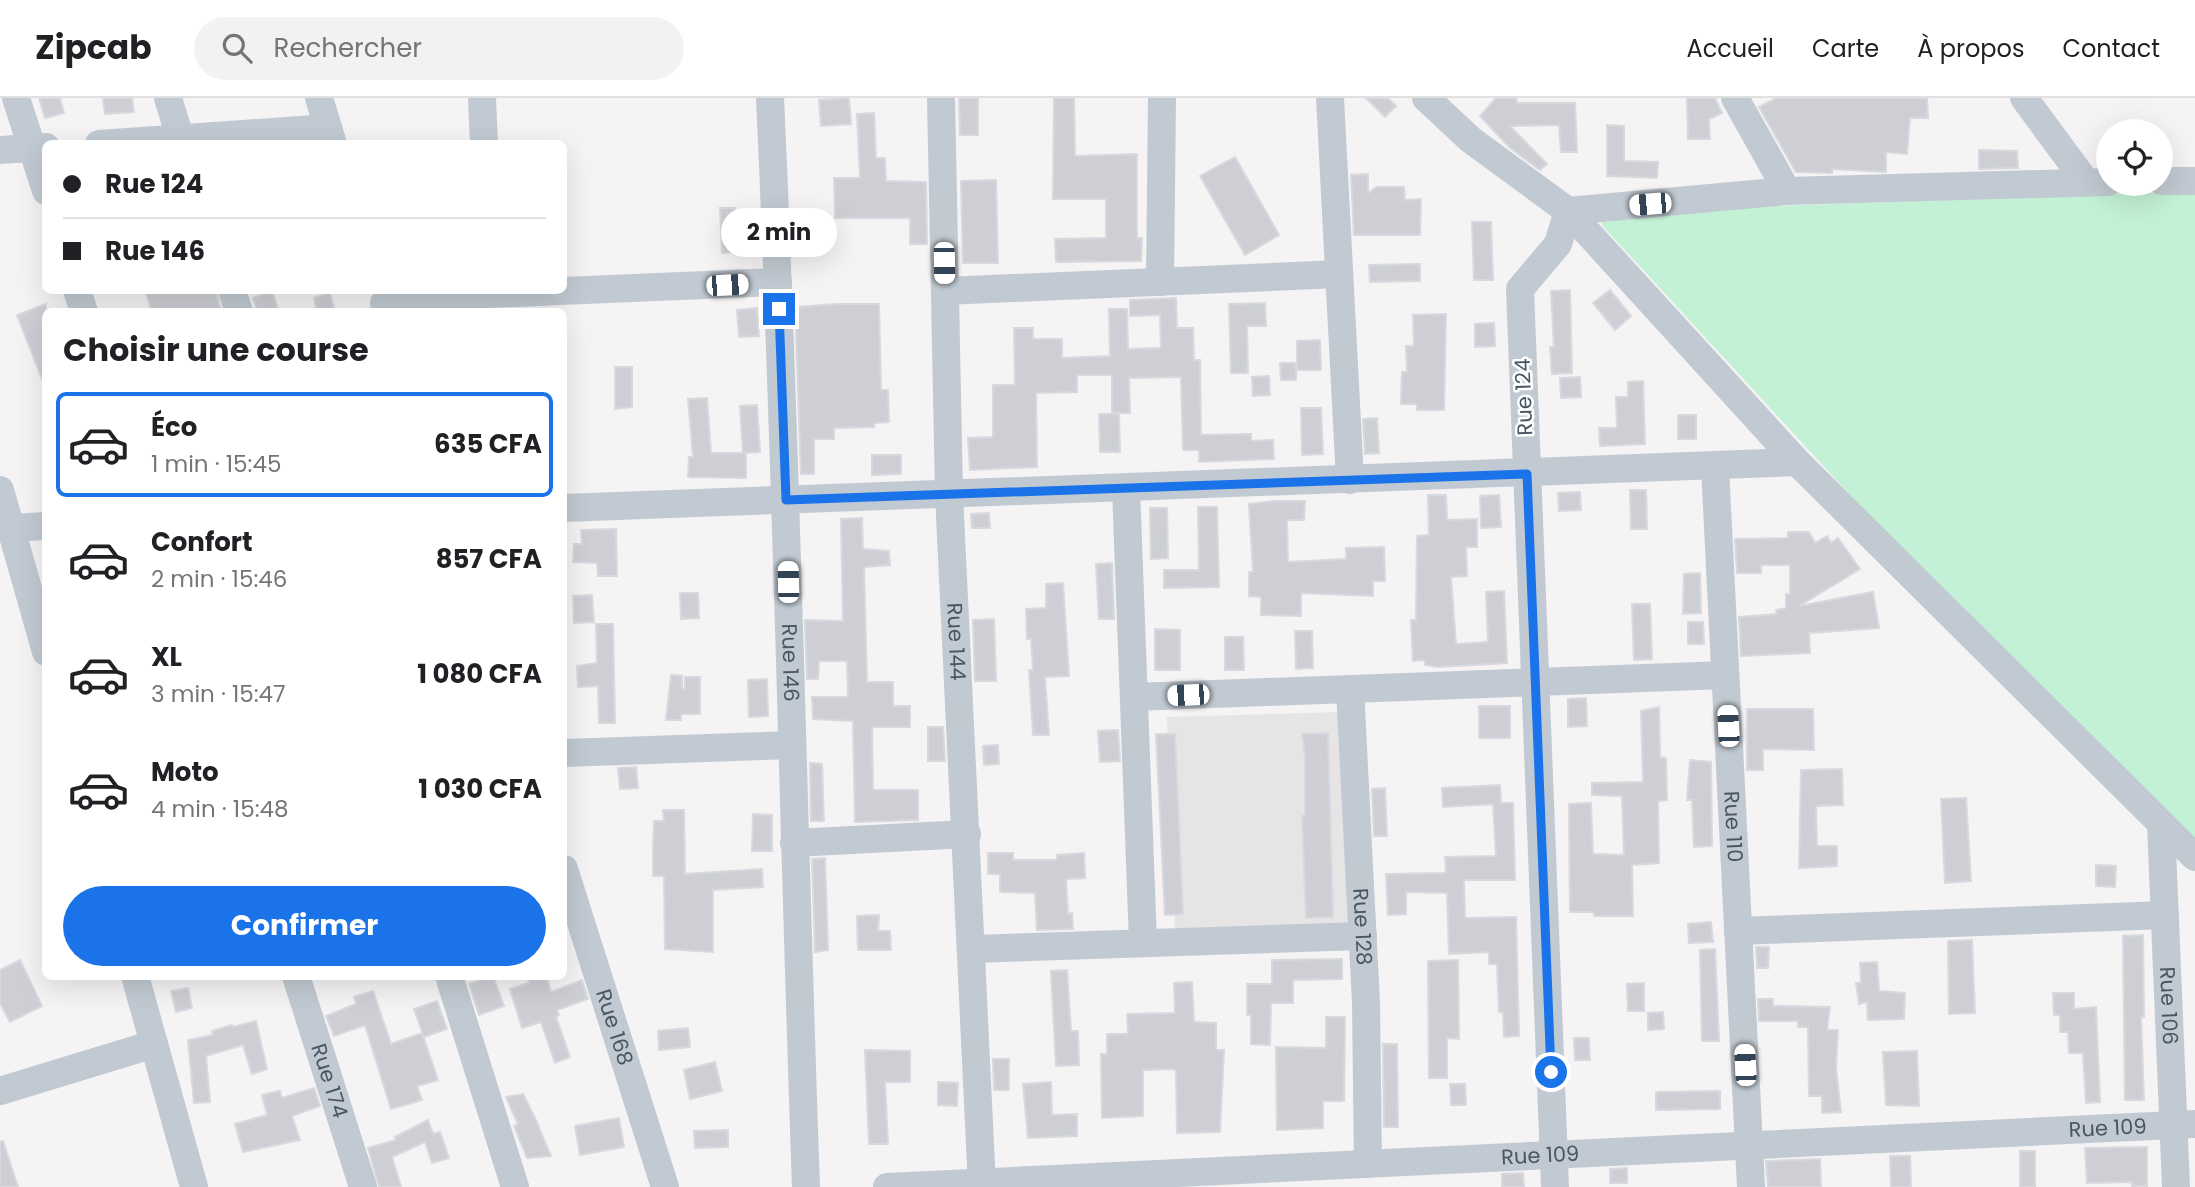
<!DOCTYPE html>
<html lang="fr">
<meta charset="utf-8">
<style>
:root{--surface:#fff;--page:#f2f2f2;--text:#202124;--muted:#757577;--line:#e0e0e0;--accent:#1a73e8}
body{margin:0;font-family:Poppins,sans-serif;background:var(--page);color:var(--text);height:100vh;display:flex;flex-direction:column;font-size:26px;white-space:nowrap}
*{box-sizing:border-box;margin:0}
p{font-size:23px;color:var(--muted)}
.icon{flex:none;width:38px;height:38px;fill:none;stroke:currentColor;stroke-width:2;stroke-linecap:round;stroke-linejoin:round}
.map{position:relative;flex:1;overflow:hidden}
.details{position:absolute;left:42px;top:210px;width:525px;height:672px;display:flex;flex-direction:column;background:var(--surface);border-radius:10px;box-shadow:0 7px 28px #0002}
.details>*{flex:none}
.banner{position:absolute;left:42px;top:42px;width:525px;height:154px;border-radius:10px;box-shadow:0 7px 28px #0002;display:grid;align-content:center;height:154px;padding:0 21px;background:var(--surface)}
.controls{position:absolute;left:2096px;top:21px;display:grid;gap:14px}
.controls a{display:grid;place-items:center;width:77px;height:77px;border-radius:50%;background:var(--surface);box-shadow:0 7px 28px #0002;font-size:35px}
.end{position:absolute;width:32px;height:32px;margin:-16px;border:9px solid #1a73e8;background:#fff;box-shadow:0 0 0 4px #fff}
.from{border-radius:50%}
.bubble{position:absolute;height:49px;border-radius:24px;background:var(--surface);box-shadow:0 7px 28px #0002;font-size:23px;font-weight:700;line-height:49px;text-align:center}
.car{position:absolute;width:21px;height:42px;margin:-21px -10px;border-radius:9px;box-shadow:0 0 5px 2px #0007;background:linear-gradient(#fff 24%,#345 0 40%,#fff 0 76%,#345 0 86%,#fff 0)}
.banner b{display:flex;align-items:center;gap:24px;height:66px;font-size:26px}
.banner b+b{border-top:2px solid var(--line)}
.banner i{width:18px;height:18px;background:var(--text)}
ul{padding:0;list-style:none}
li{display:flex;align-items:center;gap:21px;height:105px;margin:0 14px 10px;padding:0 7px;border:4px solid transparent;border-radius:10px}
li div{flex:1}
li b{display:block;font-size:26px}
li em{font-style:normal;font-weight:700}
li.active{border-color:var(--accent)}
li>.icon{width:63px;height:63px;stroke-width:1.5}
h2{padding:0 21px;font-size:32px;line-height:84px}
.primary-button{display:flex;gap:14px;margin-top:auto;padding:14px 21px}
.primary-button a{flex:1;height:80px;border-radius:42px;background:var(--accent);color:#fff;font-size:28px;font-weight:700;line-height:80px;text-align:center}
header{display:flex;align-items:center;gap:42px;box-sizing:border-box;height:98px;padding:0 35px;background:var(--surface);border-bottom:2px solid var(--line)}
header strong{font-size:33px}
nav{display:flex;gap:38px;margin-inline-start:auto;font-size:24px}
.search{width:490px;height:63px;background:var(--page);display:flex;align-items:center;gap:18px;box-sizing:border-box;padding:0 24px;border-radius:38px;color:var(--muted);font-size:26px}
.map>svg:first-child{display:block}
.education{fill:#e6e4e5}
.green{fill:#c3f1d5}
.building{fill:#cdcfd5;stroke:#d7d9de;stroke-width:2}
.lines{fill:none;stroke-linecap:round;stroke-linejoin:round}
.minor{stroke:#c1cad2;stroke-width:28}
.route{stroke:#1a73e8;stroke-width:9}
.labels{text-anchor:middle;stroke-width:5;stroke-linejoin:round;paint-order:stroke}
.street-label{font-size:21px;fill:#4a5661;stroke:#fff}
</style>
<header>
<strong>Zipcab</strong>
<div class="search"><svg class="icon" aria-label="search" viewBox="0 0 24 24"><circle cx="10" cy="10" r="6"/><path d="M15 15l6 6"/></svg>Rechercher</div>
<nav><a>Accueil</a><a>Carte</a><a>À propos</a><a>Contact</a></nav>
</header>
<div class="map">
<svg width="2195" height="1089" viewBox="0 0 2195 1089">
<rect width="100%" height="100%" fill="#f5f3f3"/>
<path class="education" d="M1342,614L1350,831L1175,836L1167,619Z"/>
<path class="green" d="M2195,93V746L1964,521L1601,126L1608,114Z"/>
<path class="building" d="M39,0H60L64,15L45,20Z
M103,0H132L134,14L105,16Z
M849,0L851,26L821,28L819,2Z
M959,0H978V37H960Z
M1054,0H1074L1075,58L1137,56V140H1142L1141,163L1056,164L1055,141L1106,140V101H1053Z
M1366,0H1388L1396,8L1385,19Z
M1496,0H1516L1517,5H1575L1577,54H1561L1559,27L1510,28L1547,66L1540,72L1510,50L1480,18Z
M1687,0H1715L1722,15L1709,21L1710,41H1688Z
M1776,0H1927L1928,20H1910L1907,56L1886,54V74L1832,71V75L1796,74L1759,9Z
M874,15L876,60H885L886,83L926,84L927,146H910V120H835L834,80H860L857,16Z
M1607,27L1624,28V63L1658,64L1657,80L1607,78Z
M1979,52L2017,53L2018,70L1979,71Z
M1235,59L1279,137L1245,157L1200,78Z
M1368,76V95L1377,89H1404L1405,102L1421,101L1420,137H1354L1351,77Z
M996,82L998,165H963L961,83Z
M720,110H735L737,154L722,155Z
M1472,124H1491L1493,182H1474Z
M1420,166V183L1370,184L1369,167Z
M145,192H216L221,214H152Z
M1570,192L1572,275L1552,276L1550,249H1554L1551,193Z
M1610,192L1631,218L1615,232L1593,205Z
M272,193L279,214H258L253,200Z
M330,195L335,214H317L314,200Z
M1176,200L1177,230H1193L1194,262H1200L1201,337L1251,336V343L1273,342L1274,361L1199,364V352H1183L1181,279L1129,280L1130,315H1112V277H1077V294L1036,295L1037,369L970,372L968,340L993,339V287H1015L1014,230H1033V241H1062V260L1110,258L1109,211H1127L1128,251L1161,250L1160,217L1130,218V202Z
M1265,205L1266,228H1247L1248,275H1231L1229,206Z
M46,206V285L44,286L17,217Z
M838,206H879L881,292H888L889,324L874,325V329L834,330V341H814V376H801L795,209Z
M757,210L759,238L739,239L737,212Z
M1446,216L1444,312H1417V306H1401L1402,274H1407L1406,248H1414L1413,217Z
M1494,225L1495,248L1475,249V226Z
M1320,242L1321,272H1297V243Z
M1280,265H1296V282H1281Z
M615,269H632V309L615,311Z
M1269,278L1270,297L1253,298L1252,279Z
M1580,279L1581,299L1561,300L1560,280Z
M1643,283L1645,346L1600,348L1599,330H1617L1616,299H1628V284Z
M707,300L711,355H746V380L688,379L689,359H693L688,301Z
M757,307L760,354L743,355L740,308Z
M1301,310H1321L1323,356L1302,357Z
M1099,316H1119L1120,354H1100Z
M1678,317H1696V341H1678Z
M1377,320L1379,355L1365,356L1363,321Z
M872,357H901V376L872,377Z
M1630,392H1646L1647,431H1631Z
M1580,394L1581,412L1559,413L1558,395Z
M1428,397H1446L1447,422L1477,421V449H1466L1467,478L1451,479L1456,546L1488,544L1486,494L1504,493L1507,565L1438,569L1425,567V562L1413,563L1411,522H1416L1417,438L1429,437Z
M1499,397L1501,429L1481,430L1480,398Z
M1275,403H1305L1304,422H1287L1288,464L1346,461V450L1384,449L1385,483H1373V498L1301,495V518L1261,517V499L1249,498V474H1253L1249,406Z
M1198,409H1217L1219,489L1164,490V472H1199Z
M1150,410H1167L1168,460L1151,461Z
M989,415L990,430H972L971,416Z
M862,420L863,451L889,453L890,467L864,469L867,584H893V608H910V629H872L873,692H918V722L855,724L853,623L813,621L812,599H848L847,563H819L818,581H807L805,522L843,523L841,421Z
M616,431L617,478H598L597,465L573,464L574,446H582L581,432Z
M1788,434H1809L1815,445L1827,438L1831,445L1838,440L1860,471L1799,508L1873,494L1879,530L1809,535L1810,555L1741,558L1739,519L1777,516L1776,512L1786,510V496H1790V467H1761V475H1737L1735,441L1788,440Z
M1112,465L1114,521H1099L1096,466Z
M1700,475L1701,515L1683,516L1684,476Z
M1063,485L1069,578L1045,579L1049,637H1033L1029,572H1033L1031,541H1027L1026,511L1046,510V486Z
M680,495H698L699,520L681,521Z
M592,497L594,524L574,525L573,498Z
M1632,506H1650L1652,561L1634,562Z
M994,521L996,583H975L973,522Z
M1688,524H1703L1704,546H1688Z
M596,526H613L615,625H599L598,588L578,589L577,568L597,565Z
M1155,531L1180,532V572H1155Z
M1295,533H1312L1313,570L1296,571Z
M1225,539H1243L1244,572H1225Z
M671,577L682,578V590L685,591V579H700V616H681V622H666Z
M767,581L768,618L749,619L748,582Z
M1586,600L1587,628L1568,629V601Z
M1479,608H1510V640H1479Z
M1659,609L1660,659L1666,660L1667,702L1658,703L1659,765L1632,767L1633,818H1594V814H1570L1569,706L1591,705L1593,756L1624,757L1622,698L1592,697V685L1643,684L1641,613Z
M1747,611H1813L1814,652L1763,651V672H1747Z
M928,629H943L945,663H928Z
M1118,632L1120,663L1100,664L1098,633Z
M1328,635L1333,819L1306,820L1302,718H1305V657L1302,636Z
M1156,636H1175L1183,816L1165,817Z
M998,647L999,666L984,667L983,648Z
M1690,662L1711,664L1712,748L1694,749L1692,702H1687Z
M810,665L822,666L824,723H811Z
M636,669L638,690L620,691L618,670Z
M1842,671L1843,707L1816,708L1817,748H1837V768L1799,770L1801,672Z
M1500,687L1501,705H1513L1515,782H1464L1465,820L1516,819L1519,938L1504,939L1503,914H1499L1497,866H1489V854L1449,856L1447,795L1406,794V816L1388,817L1386,776L1446,775L1445,759L1496,758L1493,706L1443,709L1442,690Z
M1385,690L1387,738H1374L1372,691Z
M1966,700L1971,783L1945,785L1941,701Z
M663,712H684L685,776L762,771L763,789L713,792V854L665,851L664,778H653V752L654,723H664Z
M753,716L772,717V753H752Z
M988,755H1013V762H1057V757L1084,755L1085,780L1066,781L1068,816L1072,815L1073,831L1037,832L1035,795L1000,794V776H988Z
M825,760L828,852L815,854L812,761Z
M2096,767L2116,768L2115,789L2096,788Z
M879,817L878,833H890L891,852H858L857,818Z
M1711,824L1713,844L1689,845L1688,826Z
M2143,837L2144,919H2141L2144,1002H2125L2123,838Z
M1972,842L1975,915L1949,916L1948,843Z
M1756,849H1769L1768,870H1757Z
M1715,851L1719,943H1702L1700,852Z
M1342,861V881L1293,882V905H1271L1270,947L1251,946V917H1247V886H1272V862Z
M20,862L42,908L10,924L0,905V872Z
M1458,862L1459,941L1447,940V980H1429L1428,863Z
M1877,864L1879,893L1905,895L1904,921L1868,922L1867,904L1859,906L1856,885H1861L1860,865Z
M1067,872L1071,933H1078L1079,967L1056,968L1051,873Z
M493,878L504,908L479,917L469,886Z
M527,878H546L551,894L582,882L588,901L557,912L559,917L556,919L570,959L555,965L541,924L522,930L510,891L529,885Z
M1192,884L1194,924L1216,925V952H1224L1220,1034L1177,1035L1176,973L1173,971L1143,972V1018L1102,1020L1101,956H1107V936H1128L1127,916L1175,915L1174,885Z
M1644,885V913H1628L1627,886Z
M188,890L192,910L176,914L171,893Z
M373,893L391,946L422,935L438,982L417,988L422,1002L391,1011L365,927L334,938L326,918L356,906L354,899Z
M2053,895H2074V911L2096,909L2100,1004L2086,1005L2083,955H2069L2068,934H2060V917H2054Z
M1758,901H1773V908L1830,909L1827,932H1838L1836,970L1841,1014L1822,1015V998H1809L1808,929H1798V923H1759Z
M437,903L447,931L424,939L414,911Z
M1663,914L1664,931L1648,932V915Z
M1326,919H1345L1344,1003H1323V1030L1277,1032L1276,949L1326,950Z
M256,923L267,971L252,976L243,947L206,958L210,1004L194,1005L188,942L213,937L212,933L232,927L233,929Z
M688,930L690,949L659,952L658,933Z
M1574,940H1589L1590,962H1575Z
M1383,946H1397L1398,1029H1384Z
M865,952L910,953V984H885L888,1046H869Z
M1917,953L1919,1008L1886,1007L1883,954Z
M993,961H1009V992H994Z
M715,964L722,993L690,1001L684,972Z
M938,984L958,985L957,1008L938,1007Z
M1051,984L1052,1017L1077,1016V1038L1028,1040L1023,986Z
M1450,986H1465L1466,1007H1451Z
M314,990L320,1008L292,1018L300,1042L243,1054L235,1026L267,1017L262,997L280,993L282,1000Z
M1720,993V1011L1656,1012V994Z
M523,996L535,1020L551,1058L527,1060L514,1028L518,1026L506,999Z
M619,1020L624,1049L580,1057L575,1028Z
M428,1022L433,1036L440,1034L449,1060L432,1065L425,1044L392,1059L401,1089H379L368,1050L396,1042L395,1039Z
M728,1032V1049L695,1050L694,1033Z
M3,1043L18,1089H0V1044Z
M2147,1049V1088H2132V1084L2087,1085L2085,1050Z
M2020,1053H2035V1089H2020Z
M1890,1058H1910L1911,1089H1891Z
M1820,1061L1821,1089H1768L1766,1063Z
M1627,1070V1085H1610V1071Z
M1523,1075L1524,1089H1502V1076Z"/>
<g class="lines">
<g class="minor">
<path d="M16,0L46,93"/>
<path d="M168,0L182,46"/>
<path d="M319,0L333,46"/>
<path d="M482,0L484,46"/>
<path id="s1" d="M770,0C787,363 793,726 806,1089"/>
<path id="s2" d="M941,0L949,396L982,1089"/>
<path d="M1330,0L1350,382"/>
<path d="M1426,0L1471,42L1568,113L1797,364L2195,759"/>
<path d="M1735,0L1787,93"/>
<path d="M2024,0L2086,84"/>
<path d="M99,46L328,30"/>
<path d="M0,52L46,49"/>
<path d="M2161,83H2195"/>
<path d="M1160,184L1162,0"/>
<path d="M77,192L84,214"/>
<path d="M232,192L239,214"/>
<path d="M945,193L1339,176"/>
<path d="M384,205L488,196L778,184"/>
<path id="s3" d="M1715,369L1751,1089"/>
<path d="M1126,390L1143,845"/>
<path d="M0,392L46,554"/>
<path d="M564,410L1797,364"/>
<path d="M11,430L46,428"/>
<path id="s4" d="M1350,591L1366,905L1368,1066"/>
<path d="M1134,599L1725,577"/>
<path d="M564,655L791,647"/>
<path id="s5" d="M2161,726L2176,1089"/>
<path d="M794,745L967,736"/>
<path id="s6" d="M564,771L665,1089"/>
<path d="M1738,833L2165,817"/>
<path d="M972,851L1363,838"/>
<path d="M135,878L194,1089"/>
<path id="s7" d="M296,878L363,1089"/>
<path d="M449,878L515,1089"/>
<path d="M0,993L154,946"/>
<path id="s8" d="M887,1089L2195,1026"/>
<path d="M1555,1089L1520,191L1558,146L1568,113L1787,93L2109,84"/>
</g>
</g>
<g class="lines">
<path class="route" d="M779,211L786,402L1527,376L1551,974"/>
</g>
<g class="labels">
<g class="street-label">
<text transform="translate(1524 299) rotate(-92)" y="7">Rue 124</text>
<text dy="7" stroke="none"><textPath href="#s2" startOffset="544">Rue 144</textPath></text>
<text dy="7" stroke="none"><textPath href="#s1" startOffset="565">Rue 146</textPath></text>
<text dy="7" stroke="none"><textPath href="#s3" startOffset="360">Rue 110</textPath></text>
<text dy="7" stroke="none"><textPath href="#s4" startOffset="238">Rue 128</textPath></text>
<text dy="7" stroke="none"><textPath href="#s5" startOffset="182">Rue 106</textPath></text>
<text dy="7" stroke="none"><textPath href="#s6" startOffset="166">Rue 168</textPath></text>
<text dy="7" stroke="none"><textPath href="#s7" startOffset="110">Rue 174</textPath></text>
<text dy="7" stroke="none"><textPath href="#s8" startOffset="1222">Rue 109</textPath></text>
<text dy="7" stroke="none"><textPath href="#s8" startOffset="654">Rue 109</textPath></text>
</g>
</g>
</svg>
<div class="controls">
<a><svg class="icon" aria-label="locate" viewBox="0 0 24 24"><circle cx="12" cy="12" r="6"/><path d="M12 2v4M12 18v4M2 12h4M18 12h4"/></svg></a>
</div>
<i class="end from" style="left:1551px;top:974px"></i>
<i class="end" style="left:779px;top:211px"></i>
<div class="bubble" style="left:721px;top:110px;width:116px">2 min</div>
<i class="car" style="left:1650px;top:106px;rotate:265deg"></i>
<i class="car" style="left:944px;top:165px;rotate:179deg"></i>
<i class="car" style="left:727px;top:187px;rotate:87deg"></i>
<i class="car" style="left:788px;top:484px;rotate:359deg"></i>
<i class="car" style="left:1188px;top:597px;rotate:268deg"></i>
<i class="car" style="left:1728px;top:628px;rotate:357deg"></i>
<i class="car" style="left:1745px;top:967px;rotate:357deg"></i>
<div class="banner">
<b><i class="from"></i>Rue 124</b>
<b><i></i>Rue 146</b>
</div>
<section class="details">
<h2>Choisir une course</h2>
<ul>
<li class="active"><svg class="icon" aria-label="car" viewBox="0 0 24 24"><path d="M5 17H2v-5l4-1 3-4h7l3 4 3 1v5h-3M9 17h6M6 11h13"/><circle cx="7" cy="17" r="2"/><circle cx="17" cy="17" r="2"/></svg><div><b>Éco</b><p>1 min · 15:45</p></div><em>635 CFA</em></li>
<li><svg class="icon" aria-label="car" viewBox="0 0 24 24"><path d="M5 17H2v-5l4-1 3-4h7l3 4 3 1v5h-3M9 17h6M6 11h13"/><circle cx="7" cy="17" r="2"/><circle cx="17" cy="17" r="2"/></svg><div><b>Confort</b><p>2 min · 15:46</p></div><em>857 CFA</em></li>
<li><svg class="icon" aria-label="car" viewBox="0 0 24 24"><path d="M5 17H2v-5l4-1 3-4h7l3 4 3 1v5h-3M9 17h6M6 11h13"/><circle cx="7" cy="17" r="2"/><circle cx="17" cy="17" r="2"/></svg><div><b>XL</b><p>3 min · 15:47</p></div><em>1 080 CFA</em></li>
<li><svg class="icon" aria-label="car" viewBox="0 0 24 24"><path d="M5 17H2v-5l4-1 3-4h7l3 4 3 1v5h-3M9 17h6M6 11h13"/><circle cx="7" cy="17" r="2"/><circle cx="17" cy="17" r="2"/></svg><div><b>Moto</b><p>4 min · 15:48</p></div><em>1 030 CFA</em></li>
</ul>
<div class="primary-button"><a>Confirmer</a></div>
</section>
</div>
